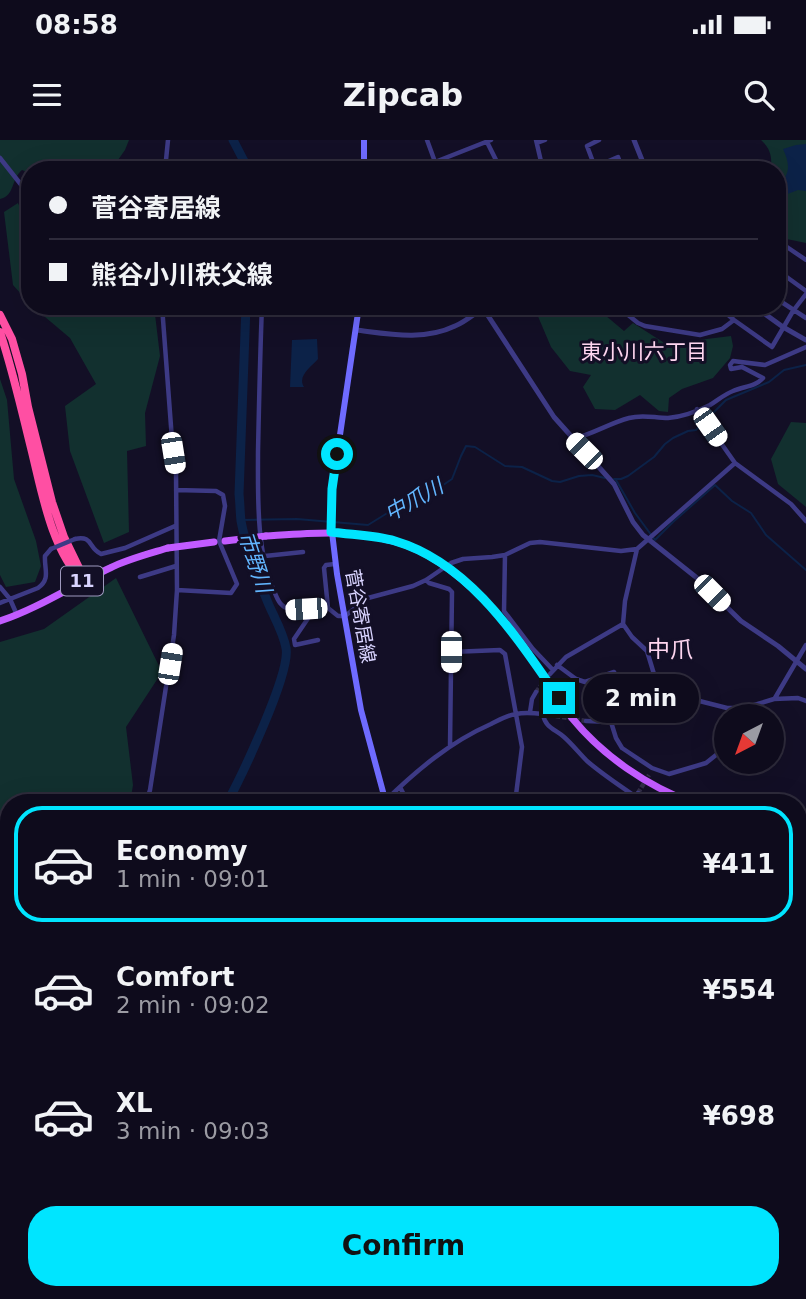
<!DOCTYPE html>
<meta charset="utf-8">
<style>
:root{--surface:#0e0b1c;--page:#171425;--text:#f1f3f6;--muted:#9b9ba3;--line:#2e2b3b;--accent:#00e5ff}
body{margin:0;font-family:"DejaVu Sans","Noto Sans JP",sans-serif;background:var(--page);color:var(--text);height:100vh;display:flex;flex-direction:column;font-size:26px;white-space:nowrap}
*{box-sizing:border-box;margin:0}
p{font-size:23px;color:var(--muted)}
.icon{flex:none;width:38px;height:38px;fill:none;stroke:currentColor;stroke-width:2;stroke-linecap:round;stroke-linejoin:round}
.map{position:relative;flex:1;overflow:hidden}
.drawer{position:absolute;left:0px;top:654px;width:807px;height:506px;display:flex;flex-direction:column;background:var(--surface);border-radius:28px 28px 0 0;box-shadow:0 7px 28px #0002,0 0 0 2px var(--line)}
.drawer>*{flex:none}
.hud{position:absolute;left:21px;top:21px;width:765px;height:154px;border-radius:28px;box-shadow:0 7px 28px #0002,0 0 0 2px var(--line);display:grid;align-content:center;height:154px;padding:0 28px;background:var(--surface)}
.needle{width:46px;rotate:221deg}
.controls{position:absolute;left:714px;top:564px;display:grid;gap:14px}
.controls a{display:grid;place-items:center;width:70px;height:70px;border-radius:50%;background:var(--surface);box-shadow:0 7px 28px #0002,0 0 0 2px var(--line);font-size:35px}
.end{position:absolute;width:32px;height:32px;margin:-16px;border:9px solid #00e5ff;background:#111;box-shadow:0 0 0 4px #111}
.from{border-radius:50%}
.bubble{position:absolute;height:49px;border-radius:24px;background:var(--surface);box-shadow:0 7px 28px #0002,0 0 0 2px var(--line);font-size:23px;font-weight:800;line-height:49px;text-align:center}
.car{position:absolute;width:21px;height:42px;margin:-21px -10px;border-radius:9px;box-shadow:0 0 5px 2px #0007;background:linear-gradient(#fff 24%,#345 0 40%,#fff 0 76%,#345 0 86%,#fff 0)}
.hud b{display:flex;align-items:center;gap:24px;height:66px;font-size:26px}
.hud b+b{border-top:2px solid var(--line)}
.hud i{width:18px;height:18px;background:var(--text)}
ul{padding:12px 0 0;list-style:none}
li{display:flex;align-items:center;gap:21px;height:116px;margin:0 14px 10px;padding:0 14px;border:4px solid transparent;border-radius:28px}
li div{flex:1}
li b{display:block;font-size:26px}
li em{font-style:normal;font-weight:800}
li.selected{border-color:var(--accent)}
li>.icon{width:63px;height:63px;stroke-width:1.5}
.button{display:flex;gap:14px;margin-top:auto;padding:14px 28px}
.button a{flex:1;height:80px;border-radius:28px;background:var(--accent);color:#111;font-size:28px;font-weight:800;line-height:80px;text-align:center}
.status{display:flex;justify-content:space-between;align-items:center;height:49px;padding:0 35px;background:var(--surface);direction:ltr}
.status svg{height:19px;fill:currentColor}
header{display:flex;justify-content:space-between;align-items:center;height:91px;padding:0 28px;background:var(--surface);font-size:32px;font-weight:800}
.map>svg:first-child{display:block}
.green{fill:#12302f}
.water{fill:#0c2248}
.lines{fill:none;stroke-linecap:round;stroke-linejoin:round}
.stream{stroke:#0c2248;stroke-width:2}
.river{stroke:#0c2248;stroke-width:9}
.minor-tunnel{stroke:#312d47;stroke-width:4.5;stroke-dasharray:4.5 2;stroke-linecap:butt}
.minor{stroke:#3d3a85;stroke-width:4.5}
.tertiary{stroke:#3d3a85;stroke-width:5}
.secondary{stroke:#6f6bff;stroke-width:6}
.primary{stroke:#c25bff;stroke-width:7}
.motorway{stroke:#ff4fa3;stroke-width:8}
.minor-bridge{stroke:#3d3a85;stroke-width:4.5}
.primary-bridge{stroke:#c25bff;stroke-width:7}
.route{stroke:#00e5ff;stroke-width:9}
.labels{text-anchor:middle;stroke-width:6;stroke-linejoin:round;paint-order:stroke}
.shield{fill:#130f26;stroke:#9e99be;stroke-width:2}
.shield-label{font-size:18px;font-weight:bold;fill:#d9d4ff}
.street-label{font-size:19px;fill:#d9d4ff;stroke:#130f26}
.neighbourhood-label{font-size:21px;fill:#ffd6f0;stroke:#130f26}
.water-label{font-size:21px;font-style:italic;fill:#62b6ff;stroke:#130f26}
.quarter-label{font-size:23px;fill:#ffd6f0;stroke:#130f26}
</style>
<div class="status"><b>08:58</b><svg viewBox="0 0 49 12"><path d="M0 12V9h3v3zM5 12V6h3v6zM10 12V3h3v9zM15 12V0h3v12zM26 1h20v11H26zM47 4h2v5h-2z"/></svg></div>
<header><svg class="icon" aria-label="menu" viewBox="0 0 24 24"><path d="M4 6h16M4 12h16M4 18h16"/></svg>Zipcab<svg class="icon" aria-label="search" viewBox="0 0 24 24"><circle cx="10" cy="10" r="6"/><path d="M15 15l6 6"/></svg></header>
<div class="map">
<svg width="806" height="1159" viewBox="0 0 806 1159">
<rect width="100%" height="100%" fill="#130f26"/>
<path class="green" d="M0,0H129L125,10L111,30H30V35L27,32L22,30C11,39 15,56 0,59Z
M761,0H806V103L777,97V30H771C772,17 771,9 761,0Z
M18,63L30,91V164L13,145L4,72Z
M32,166H154L160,216L145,273L146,306L127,311L129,392L104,403L70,311L65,266L96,244L70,198Z
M546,166H598L599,170L624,191L633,183L666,204L731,196L733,206L730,218L713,238L682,249L669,258L668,272L659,271L640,255L615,270L595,269L583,247L591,235L570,231L551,207L537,174Z
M0,239L7,260L14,339L36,401L41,426L35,442L6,447L0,435Z
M791,282L806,283V367L778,344L771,319Z
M116,438L162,532L126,587L133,645L130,663H9V1152H99V1159H0V502L44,489Z
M798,840L806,841V895L798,896Z
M806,913V1015L798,1020V914Z"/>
<path class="water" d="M806,4V51L798,50L777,58V46C791,35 790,24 783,9L796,5Z
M317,199L318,219C311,227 297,236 304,247H290L292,200Z"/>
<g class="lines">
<path class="stream" d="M614,339H621L628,336L654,317L665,304L673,298L688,291L696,290L726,260L769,242L784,230L806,225
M616,340L635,373L655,400L673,382L715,345L732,361L751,373L766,395L806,430
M241,380L297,379L368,385L389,372L417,363L452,339L461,316L466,306L475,307L505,326L522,327L552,341L560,342L579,336L592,335L605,338"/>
<path class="river" d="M233,0L245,23L247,30
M227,663C241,637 291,533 286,508C283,491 272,474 266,458C257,437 245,403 241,381C240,372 240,363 239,354L246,166
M283,1152L293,1159
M175,1159L176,1152"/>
<path class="minor-tunnel" d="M536,552L546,539
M543,574L586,581
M638,653L649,635"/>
<path class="minor" d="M427,0L438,30
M536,0L543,30
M487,2L501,30
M537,3L545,0
M0,18L30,56
M435,22L491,0
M595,27L618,17L623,30
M165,30L168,0
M596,30L587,6L599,0
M777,115L784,105L806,120
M777,130L806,151
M777,159L806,178
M262,166C260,215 259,264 258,312C258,356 256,410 274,451C276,455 278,462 282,465C289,473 318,470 328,468L338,476H345L368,458L413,446L426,440L451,423L463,419L492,417L505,415L530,403L540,402L621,411L637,409L735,323
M624,166L622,170L638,183L645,186L700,195L722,189L734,180
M686,166L700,168L709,166
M718,166L734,180L772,207L793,171L806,154
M697,269L735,323L791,364L806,381
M573,299C593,294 610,283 629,278C643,274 654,278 668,278C681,277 698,271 710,265C718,260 725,254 733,251C744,246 755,247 763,238L742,227L731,229L730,225L733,221L765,225L806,207
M176,350L216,351L223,355L225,366L219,401L237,444L231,453L177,450
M75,399C93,395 88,408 101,414L125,408L175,386
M637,409L625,461L623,484L632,497L647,511L660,554
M505,415L504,471L533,509L553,530
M265,416L303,412
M140,437L176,426
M426,440L429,443L449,449L452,452L450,606
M0,447L10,459L17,475
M0,463L38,448C51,439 44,429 45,416L51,409
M328,468L324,428L326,425L335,424
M313,471L294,499L295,505L318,500
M451,512L500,510L505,514L522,607L515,663
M557,525L576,539L585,542L614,532L619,542L621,553L632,571
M550,534L566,517L623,484
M775,558L806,505
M530,572L532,559L536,552
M586,581L611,582L622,577L650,558L668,553L727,568H744L774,559L798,558L806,561
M611,582L616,598L622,608L652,628L669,634L706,623L721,611L726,602
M400,647L408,663
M385,661C417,630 450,602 491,584C499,580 507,575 516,574C525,572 534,573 543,574C545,588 555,589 564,597C572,604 579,613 587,621C602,634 619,645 636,657
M146,663L150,650L174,495L177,450L176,331L173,313L162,166
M632,663L638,653
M798,682L806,684
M798,713L804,695
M798,716L806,724
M798,809L806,803
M798,1095L806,1100
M798,1103L806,1104
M102,1152L105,1159
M578,1152L592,1159
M652,1152L653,1159
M784,1152L785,1159"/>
<path class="tertiary" d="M634,0L646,30
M754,166L783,187L806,200
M356,190C389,194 424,201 455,186C465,182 474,174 483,168L554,277L614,344L633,382L643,395L697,438L741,481L778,506L806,529"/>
<path class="secondary" d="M364,0V30
M359,166L332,349V392L337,434L361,570L386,663
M332,1159L334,1152"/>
<path class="primary" d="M266,396C311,393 349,389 393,401C444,414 490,462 521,503C539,527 553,554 572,578C603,616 647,646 693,663
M0,481C39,468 73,445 110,428C128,419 148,414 168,408
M798,693L806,696"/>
<path class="motorway" d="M0,175L12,199L22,234L28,267L52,362L64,397L80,430L83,441
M0,192C13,231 22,272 32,312C42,353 52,411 83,441"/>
<path class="minor-bridge" d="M51,409L75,399"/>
<path class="primary-bridge" d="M225,401L266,396
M168,408L214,402"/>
</g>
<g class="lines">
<path class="route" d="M337,314L332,349L331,392C353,395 375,395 395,401C470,423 517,498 559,558"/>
</g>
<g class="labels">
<rect class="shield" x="61" y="426.5" width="42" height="29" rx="5"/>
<g class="shield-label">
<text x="82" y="447">11</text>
</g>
<g class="street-label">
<text transform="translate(361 476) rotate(80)" y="7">菅谷寄居線</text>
</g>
<g class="neighbourhood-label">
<text x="644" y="219">東小川六丁目</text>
</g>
<g class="water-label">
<text transform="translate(414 360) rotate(-29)" y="7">中爪川</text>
<text transform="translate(255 422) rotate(72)" y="7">市野川</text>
</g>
<g class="quarter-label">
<text x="670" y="517">中爪</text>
</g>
</g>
</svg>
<div class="controls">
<a><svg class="needle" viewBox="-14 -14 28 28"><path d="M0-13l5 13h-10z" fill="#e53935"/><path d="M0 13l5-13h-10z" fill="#9b9ba3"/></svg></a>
</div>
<i class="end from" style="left:337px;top:314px"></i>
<i class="end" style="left:559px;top:558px"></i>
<div class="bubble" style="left:583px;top:534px;width:116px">2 min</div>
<i class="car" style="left:710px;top:287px;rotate:145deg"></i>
<i class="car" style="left:584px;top:311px;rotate:315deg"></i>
<i class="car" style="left:173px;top:313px;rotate:171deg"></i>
<i class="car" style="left:712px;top:453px;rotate:135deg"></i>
<i class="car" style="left:306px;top:469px;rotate:266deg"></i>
<i class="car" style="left:451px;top:512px;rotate:180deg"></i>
<i class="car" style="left:170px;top:524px;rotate:9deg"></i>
<div class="hud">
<b><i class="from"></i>菅谷寄居線</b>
<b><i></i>熊谷小川秩父線</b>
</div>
<section class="drawer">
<ul>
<li class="selected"><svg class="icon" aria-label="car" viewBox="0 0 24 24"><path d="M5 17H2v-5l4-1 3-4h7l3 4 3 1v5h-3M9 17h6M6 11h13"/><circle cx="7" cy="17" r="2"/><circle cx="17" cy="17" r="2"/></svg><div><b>Economy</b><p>1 min · 09:01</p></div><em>¥411</em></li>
<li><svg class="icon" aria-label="car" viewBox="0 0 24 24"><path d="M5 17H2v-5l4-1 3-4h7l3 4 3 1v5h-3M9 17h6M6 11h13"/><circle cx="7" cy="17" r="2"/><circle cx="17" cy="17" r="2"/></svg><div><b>Comfort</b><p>2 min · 09:02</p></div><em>¥554</em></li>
<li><svg class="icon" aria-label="car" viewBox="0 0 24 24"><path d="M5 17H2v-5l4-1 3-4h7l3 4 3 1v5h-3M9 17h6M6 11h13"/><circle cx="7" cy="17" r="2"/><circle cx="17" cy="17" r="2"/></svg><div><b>XL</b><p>3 min · 09:03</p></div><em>¥698</em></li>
</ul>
<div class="button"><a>Confirm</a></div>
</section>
</div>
